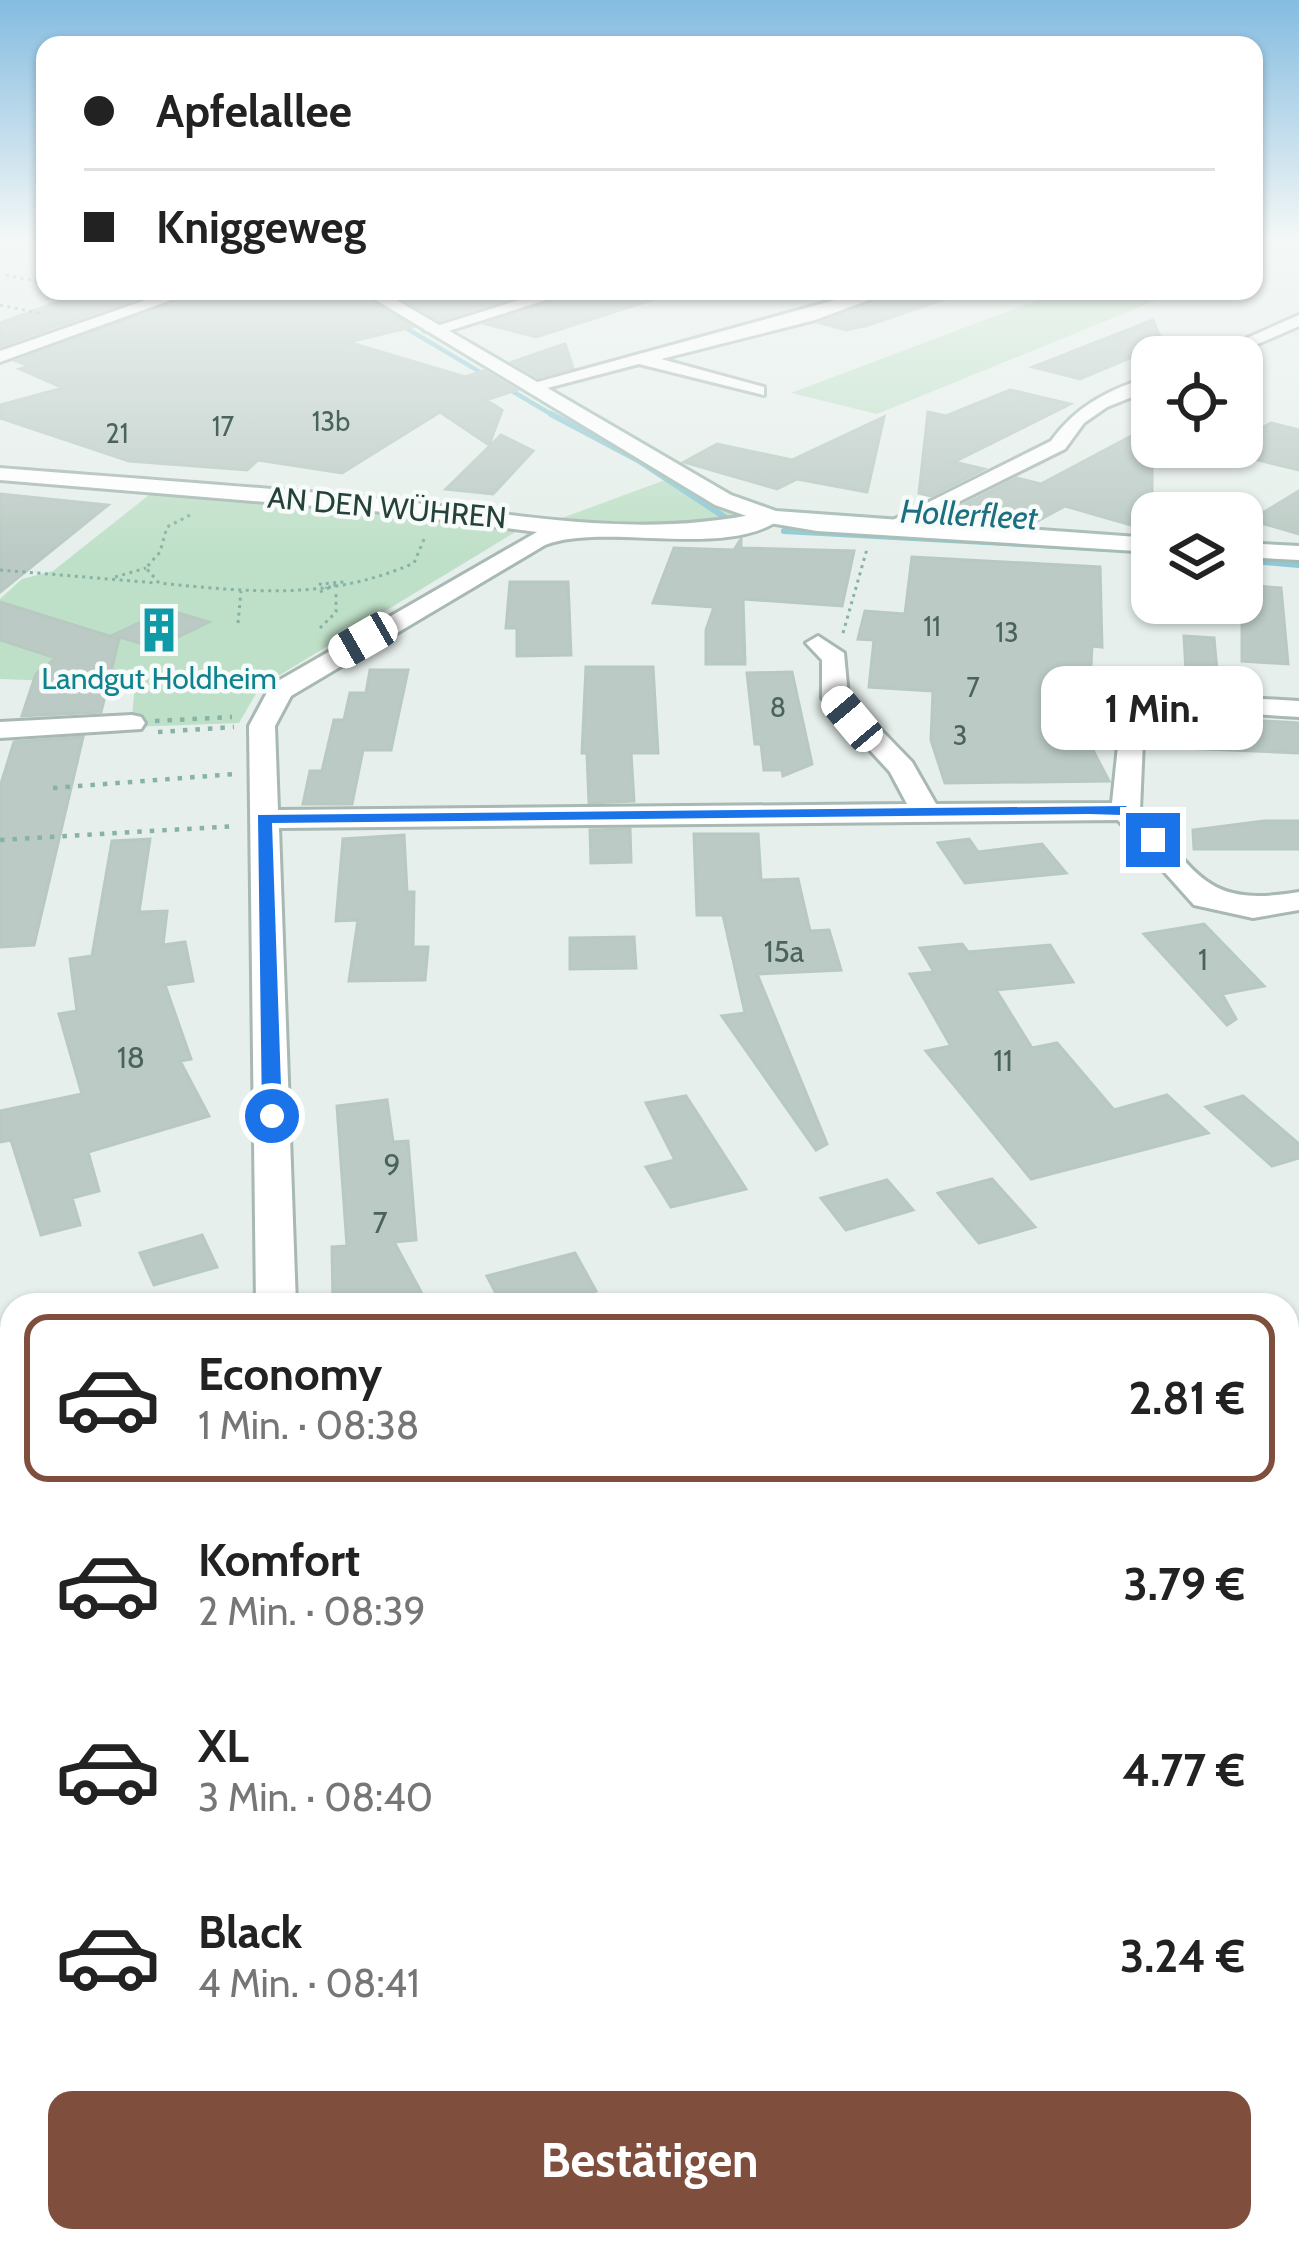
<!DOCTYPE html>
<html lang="de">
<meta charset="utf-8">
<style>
:root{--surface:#fff;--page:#f2f2f2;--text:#222;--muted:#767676;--line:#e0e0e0;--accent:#804e3d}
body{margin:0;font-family:Cabin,sans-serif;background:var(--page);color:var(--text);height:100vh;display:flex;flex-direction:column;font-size:45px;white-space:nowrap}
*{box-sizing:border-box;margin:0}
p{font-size:39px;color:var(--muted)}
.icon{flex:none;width:66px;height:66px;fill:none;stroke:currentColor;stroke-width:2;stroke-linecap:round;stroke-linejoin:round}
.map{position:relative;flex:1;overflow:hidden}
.drawer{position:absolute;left:0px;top:1293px;width:1299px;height:960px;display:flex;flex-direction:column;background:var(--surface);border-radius:36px 36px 0 0;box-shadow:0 3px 9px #0004}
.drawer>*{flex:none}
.banner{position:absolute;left:36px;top:36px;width:1227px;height:264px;border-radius:24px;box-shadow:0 3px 9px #0004;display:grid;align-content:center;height:264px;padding:0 48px;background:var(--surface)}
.controls{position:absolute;left:1131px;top:336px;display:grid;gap:24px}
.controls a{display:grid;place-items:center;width:132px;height:132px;border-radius:24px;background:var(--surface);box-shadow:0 3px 9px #0004;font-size:60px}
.end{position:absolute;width:54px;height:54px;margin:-27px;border:15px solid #1a73e8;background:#fff;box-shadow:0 0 0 6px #fff}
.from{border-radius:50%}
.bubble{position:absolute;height:84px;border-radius:24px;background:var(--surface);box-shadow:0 3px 9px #0004;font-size:39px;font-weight:700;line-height:84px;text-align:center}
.car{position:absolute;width:36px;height:72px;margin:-36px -18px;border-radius:15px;box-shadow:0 0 9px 3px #0007;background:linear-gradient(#fff 24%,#345 0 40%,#fff 0 76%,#345 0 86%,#fff 0)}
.banner b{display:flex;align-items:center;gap:42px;height:114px;font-size:45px}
.banner b+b{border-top:3px solid var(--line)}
.banner i{width:30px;height:30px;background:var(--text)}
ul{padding:21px 0 0;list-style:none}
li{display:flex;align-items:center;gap:36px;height:168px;margin:0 24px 18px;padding:0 24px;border:6px solid transparent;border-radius:24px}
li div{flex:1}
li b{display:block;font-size:45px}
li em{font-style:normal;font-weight:700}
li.on{border-color:var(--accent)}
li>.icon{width:108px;height:108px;stroke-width:1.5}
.primary-button{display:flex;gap:24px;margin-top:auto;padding:24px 48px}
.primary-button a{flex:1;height:138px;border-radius:24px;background:var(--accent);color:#fff;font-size:48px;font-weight:700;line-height:138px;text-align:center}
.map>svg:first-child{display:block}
.built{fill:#d4dfda}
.green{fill:#bfe0c8}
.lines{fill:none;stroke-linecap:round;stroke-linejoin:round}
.stream-far1{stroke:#8ec9d4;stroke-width:4.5}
.stream{stroke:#8ec9d4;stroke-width:6}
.building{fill:#bbcac4;stroke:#b8c9c2;stroke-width:3}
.street-casing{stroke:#a8b8b2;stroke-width:6}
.secondary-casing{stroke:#a4bbb3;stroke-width:6}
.path-far1{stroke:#86b3a5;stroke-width:3;stroke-dasharray:3 4.5;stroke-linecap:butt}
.path{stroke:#86b3a5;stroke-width:4.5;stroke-dasharray:4.5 8;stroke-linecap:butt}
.street{fill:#fff;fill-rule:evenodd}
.secondary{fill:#fff;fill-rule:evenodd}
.route{fill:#1a73e8}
.labels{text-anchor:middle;stroke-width:9;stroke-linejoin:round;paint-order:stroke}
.far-number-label{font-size:27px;fill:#4a645c}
.far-street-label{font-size:30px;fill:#24423a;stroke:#f7fbf9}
.far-culture-label{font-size:30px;fill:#0d838f;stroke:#f7fbf9}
.number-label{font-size:30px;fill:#4a645c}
.far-water-label{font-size:33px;font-style:italic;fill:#1c6f80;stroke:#f7fbf9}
</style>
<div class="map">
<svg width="1299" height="2253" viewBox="0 0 1299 2253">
<rect width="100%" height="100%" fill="#e6efeb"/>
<path class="built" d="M12,1588V1909L0,1913V1591Z
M100,2241H539L550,2253H103Z
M774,2241H894L884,2253H786Z"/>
<path class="green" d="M1062,291H1179L877,414L791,393Z
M673,477L737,514C696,537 609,521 562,518Z
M154,491L522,528L260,687L239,723L131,727L135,684L0,679V599L22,579L53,571Z"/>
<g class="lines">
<path class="stream-far1" d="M394,321L556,417"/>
<path class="stream" d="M551,414L638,460L726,518
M784,531L1113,549
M1242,560L1299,565"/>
</g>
<path class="building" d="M87,291H158L0,346V323Z
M200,291H357L412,327L348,342L465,377L484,371L516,390L486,400L502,410L489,445L440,412L342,473L258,460L247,470L129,461L0,418V405L63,388L20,369L30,366L16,361Z
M390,291H533L440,320Z
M578,291H660L661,297L536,337L486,324Z
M897,291H953L954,296L865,326L846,330L820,323Z
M1153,320L1163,344L1080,379L1033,367Z
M565,344L573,368L538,377L512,362Z
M1010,390L1070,404L954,462L984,469L931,496L919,493L928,412L946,416Z
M884,417L867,492L797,479L777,489L684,462L717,444L792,460Z
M1271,423L1299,430V470L1218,450L1242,447V438Z
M1152,425V531L1065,506L1032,524L963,505L1017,478L1041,484Z
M501,435L533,451L493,494L446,489Z
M1299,491V534L1251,520Z
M0,494L108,505L0,592Z
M741,539V548L854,551L842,606L743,599L745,664H706V630L714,607L653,603L674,548L734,550Z
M912,557L1100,567L1102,647L1092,646L1087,739L1109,781L945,783L931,740L933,691L869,687L874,640L858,639L865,611L905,614Z
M510,582H568L571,655L517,656V628H506Z
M1242,585L1281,588L1288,664L1242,661Z
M0,602L119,639L101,712L22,716L36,674L56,658L0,640Z
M168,610L209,622L155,648L113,635Z
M1184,636L1214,638L1219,692L1187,690Z
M586,667H653L658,753H631L634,801L589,803L587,753H582Z
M370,670H408L391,750H363L352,804H303L310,771H322L334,720H344L350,693H366Z
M792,672L812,764L783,776L782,770H764L761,744H755L747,673Z
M1164,715L1299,723V753L1160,747L1158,717Z
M83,737L34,945L0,947V787L14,742Z
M1264,821H1299V849H1194L1193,830Z
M630,829L631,862L591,863L590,830Z
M694,834H758L761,880L798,879L810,931L829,930L841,970L757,974L827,1144L816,1150L722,1016L745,1013L723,915H697Z
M404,835L407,892H414L413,947H428L425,980L349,981L358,920L336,921L343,839Z
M150,839L139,912L167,911L163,945L185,942L193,981L165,985L191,1059L180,1061L209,1116L88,1152L99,1191L72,1198L80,1225L41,1235L11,1140L0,1142V1111L82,1094L59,1014L77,1011L70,959L92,956L112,841Z
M969,839L978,852L1042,844L1066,873L965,883L938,843Z
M1204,924L1264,986L1222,994L1236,1019L1227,1025L1144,934Z
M634,937L636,968L570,969V938Z
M962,944L968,952L1050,945L1073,982L996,990L1032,1048L1057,1043L1114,1110L1167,1095L1208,1133L1031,1179L926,1051L951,1046L910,974L934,972L920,948Z
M686,1096L746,1189L671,1207L646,1167L675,1160L646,1103Z
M1243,1096L1299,1144V1158L1272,1166L1206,1107Z
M387,1100L393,1142L408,1141L416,1240L394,1242L428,1305H333L332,1247L347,1246L337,1106Z
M992,1179L1035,1227L979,1243L938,1193Z
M887,1180L913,1210L846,1230L821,1198Z
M202,1235L217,1267L154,1285L140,1253Z
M575,1253L596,1291L540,1305H502L487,1276Z"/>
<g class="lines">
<g class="street-casing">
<path id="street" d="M172,291H196L0,362V351Z
M548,291H574L439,334L424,330Z
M868,291H893L815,320L661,359L764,387V395L639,364L532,392L523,386Z
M1299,315V326L1228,357H1204Z
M1152,376V389L1107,407L1084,423L1065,449L894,534H878L875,529L1051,441C1077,405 1110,389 1152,376Z
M0,468C124,478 249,486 373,498C507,512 639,543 772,510L783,517C729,561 604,521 545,545L291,696L275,726L278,810L907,804L890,772L822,698V660L806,643L818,636L844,653L848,696L912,762L936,804L1112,803L1122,708L1164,693L1299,701V717L1167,709L1144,718L1140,810C1200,874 1204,908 1299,892V910L1253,918L1194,905L1118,820L279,828L296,1305H256L249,726L271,685L537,532L374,511L0,480Z
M132,715L141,717L145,723L141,729L0,738V722Z"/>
</g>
<g class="secondary-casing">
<path id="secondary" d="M361,291H381L731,495L776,511L1152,538V552L817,531L764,522L715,505Z
M1242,543L1299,546V560L1242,557Z
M1299,1513V1547L1287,1551V1517Z
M12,1957V2009L0,2013V1961Z
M606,2241H674L679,2253H611Z"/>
</g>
<path class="path-far1" d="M6,275L45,283
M82,291L98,294
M0,305L43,314
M190,515L167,527L160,552L146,568L159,583C250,592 328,601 414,563L425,537
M0,570L156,583
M115,577L146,568
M320,592L342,582L320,584L326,588
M238,623L241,591
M320,628L336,612V593
M843,633L867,549"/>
<path class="path" d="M155,721L232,717
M158,732L234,727
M53,788L235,774
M0,840L236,826"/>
<use href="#street" class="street"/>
<use href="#secondary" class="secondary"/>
</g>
<linearGradient id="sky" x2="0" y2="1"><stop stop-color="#84bce0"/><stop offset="0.43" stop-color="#f4f8f6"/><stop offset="1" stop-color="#f4f8f6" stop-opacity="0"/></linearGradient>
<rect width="1299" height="556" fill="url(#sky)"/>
<path class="route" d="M1126,806L1158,837V843H1147L1122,815L1089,814L272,823L282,1116L272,1122L262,1116L258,815Z"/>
<defs>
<g id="building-bare" transform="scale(3.6)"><path d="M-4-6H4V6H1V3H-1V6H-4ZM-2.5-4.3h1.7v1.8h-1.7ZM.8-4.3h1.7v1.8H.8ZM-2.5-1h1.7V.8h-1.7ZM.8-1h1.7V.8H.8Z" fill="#0f9aa8" stroke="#f7fbf9" stroke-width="2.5" paint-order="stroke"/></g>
</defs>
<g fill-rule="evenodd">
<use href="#building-bare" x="159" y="630"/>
</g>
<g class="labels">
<g class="far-number-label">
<text x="331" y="431">13b</text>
<text x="223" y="436">17</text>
<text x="117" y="443">21</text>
<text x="932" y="636">11</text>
<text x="1007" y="642">13</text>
<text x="973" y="697">7</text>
<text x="778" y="717">8</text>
<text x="960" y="745">3</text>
</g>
<g class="far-street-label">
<text transform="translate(387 508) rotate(5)" y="10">AN DEN WÜHREN</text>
</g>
<g class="far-culture-label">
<text x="159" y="689">Landgut Holdheim</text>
</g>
<g class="number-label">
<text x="784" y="962">15a</text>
<text x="1203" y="970">1</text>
<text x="131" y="1068">18</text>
<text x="1003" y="1071">11</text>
<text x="392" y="1175">9</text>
<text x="380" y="1233">7</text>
</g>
<g class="far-water-label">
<text transform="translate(969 514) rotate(3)" y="12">Hollerfleet</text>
</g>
</g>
</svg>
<div class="controls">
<a><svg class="icon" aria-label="locate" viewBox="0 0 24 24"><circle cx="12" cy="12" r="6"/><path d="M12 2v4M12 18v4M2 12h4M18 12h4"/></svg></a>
<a><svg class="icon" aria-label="layers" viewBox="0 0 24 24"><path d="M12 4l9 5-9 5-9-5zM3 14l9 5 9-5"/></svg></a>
</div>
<i class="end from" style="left:272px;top:1116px"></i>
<i class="end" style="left:1153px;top:840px"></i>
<div class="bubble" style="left:1041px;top:666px;width:222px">1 Min.</div>
<i class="car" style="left:363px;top:640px;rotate:240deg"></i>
<i class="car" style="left:852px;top:719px;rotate:320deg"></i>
<div class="banner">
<b><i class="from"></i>Apfelallee</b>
<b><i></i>Kniggeweg</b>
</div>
<section class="drawer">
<ul>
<li class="on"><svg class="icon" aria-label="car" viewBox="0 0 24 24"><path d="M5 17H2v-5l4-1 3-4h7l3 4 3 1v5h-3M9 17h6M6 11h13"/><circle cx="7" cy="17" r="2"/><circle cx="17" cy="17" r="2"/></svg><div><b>Economy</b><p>1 Min. · 08:38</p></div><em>2.81 €</em></li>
<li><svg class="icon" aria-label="car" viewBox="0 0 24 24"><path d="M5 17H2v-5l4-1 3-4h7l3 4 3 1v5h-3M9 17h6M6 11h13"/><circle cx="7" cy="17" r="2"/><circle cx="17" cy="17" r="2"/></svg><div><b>Komfort</b><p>2 Min. · 08:39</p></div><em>3.79 €</em></li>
<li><svg class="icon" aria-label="car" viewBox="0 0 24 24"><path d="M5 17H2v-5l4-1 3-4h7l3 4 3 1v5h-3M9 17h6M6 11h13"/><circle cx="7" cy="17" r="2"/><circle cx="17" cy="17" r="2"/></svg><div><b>XL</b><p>3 Min. · 08:40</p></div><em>4.77 €</em></li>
<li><svg class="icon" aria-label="car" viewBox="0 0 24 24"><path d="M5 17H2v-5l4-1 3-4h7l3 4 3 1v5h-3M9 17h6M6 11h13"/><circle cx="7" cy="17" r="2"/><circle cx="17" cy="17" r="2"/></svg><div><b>Black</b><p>4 Min. · 08:41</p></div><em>3.24 €</em></li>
</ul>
<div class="primary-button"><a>Bestätigen</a></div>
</section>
</div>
